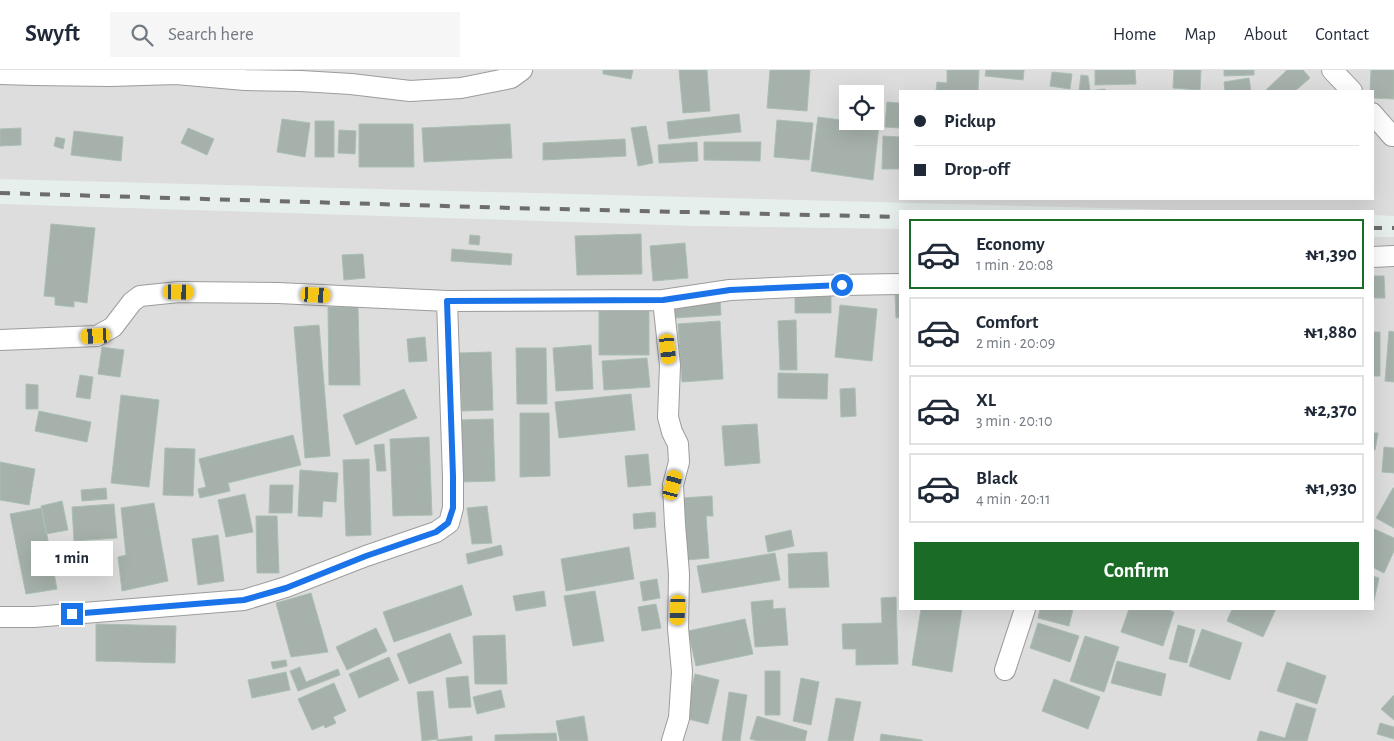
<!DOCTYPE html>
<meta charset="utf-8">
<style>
:root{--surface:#fff;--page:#f6f6f7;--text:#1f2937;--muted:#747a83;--line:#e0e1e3;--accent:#1a6b26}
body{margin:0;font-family:"Alegreya Sans",sans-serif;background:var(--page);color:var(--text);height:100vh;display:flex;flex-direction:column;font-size:19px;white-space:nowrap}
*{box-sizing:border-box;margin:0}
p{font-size:16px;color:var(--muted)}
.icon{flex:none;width:28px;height:28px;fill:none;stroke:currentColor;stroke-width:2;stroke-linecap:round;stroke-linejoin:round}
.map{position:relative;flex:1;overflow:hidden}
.details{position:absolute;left:899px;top:140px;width:475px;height:400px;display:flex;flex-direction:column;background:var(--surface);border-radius:0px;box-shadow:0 5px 20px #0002}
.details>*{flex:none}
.banner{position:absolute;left:899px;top:20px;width:475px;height:110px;border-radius:0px;box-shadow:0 5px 20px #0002;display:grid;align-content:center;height:110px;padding:0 15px;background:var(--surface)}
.tools{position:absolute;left:839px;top:15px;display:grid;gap:10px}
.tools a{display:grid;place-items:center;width:45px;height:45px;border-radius:0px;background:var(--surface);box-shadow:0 5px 20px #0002;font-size:25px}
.end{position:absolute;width:22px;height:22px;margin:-11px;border:6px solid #1a73e8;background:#fff;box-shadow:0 0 0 2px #fff}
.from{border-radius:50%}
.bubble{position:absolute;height:35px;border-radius:0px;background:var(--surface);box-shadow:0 5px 20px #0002;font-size:16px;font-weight:600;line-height:35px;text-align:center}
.car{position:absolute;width:15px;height:30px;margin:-15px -8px;border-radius:6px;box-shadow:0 0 4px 1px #0007;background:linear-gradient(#f5c518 24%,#345 0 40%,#f5c518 0 76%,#345 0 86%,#f5c518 0)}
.banner b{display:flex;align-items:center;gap:18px;height:48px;font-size:19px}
.banner b+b{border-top:1px solid var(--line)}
.banner i{width:12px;height:12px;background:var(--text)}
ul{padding:9px 0 0;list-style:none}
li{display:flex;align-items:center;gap:15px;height:70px;margin:0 10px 8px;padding:0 5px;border:2px solid var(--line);border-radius:0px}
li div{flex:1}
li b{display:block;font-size:19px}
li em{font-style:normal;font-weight:600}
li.on{border-color:var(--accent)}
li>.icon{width:45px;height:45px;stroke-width:1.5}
.primary-button{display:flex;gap:10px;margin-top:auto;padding:10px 15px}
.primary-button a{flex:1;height:58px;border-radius:0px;background:var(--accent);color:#fff;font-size:20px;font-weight:600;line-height:58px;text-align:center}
header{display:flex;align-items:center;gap:30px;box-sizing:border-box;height:70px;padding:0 25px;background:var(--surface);border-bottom:1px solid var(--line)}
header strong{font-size:24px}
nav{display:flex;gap:28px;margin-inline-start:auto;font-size:18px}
.search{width:350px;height:45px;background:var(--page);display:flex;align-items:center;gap:12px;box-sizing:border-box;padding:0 18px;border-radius:0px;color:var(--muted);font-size:19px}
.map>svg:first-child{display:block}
.residential{fill:#dcdddc;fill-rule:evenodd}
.building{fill:#a5b1aa;stroke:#aabfb3}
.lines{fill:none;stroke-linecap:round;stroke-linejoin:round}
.street-casing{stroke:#9c9c9c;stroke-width:22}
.street{stroke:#fff;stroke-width:20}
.rail{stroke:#6d6d6d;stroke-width:4;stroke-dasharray:10 10;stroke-linecap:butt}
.route{stroke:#1a73e8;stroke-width:6}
</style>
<header>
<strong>Swyft</strong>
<div class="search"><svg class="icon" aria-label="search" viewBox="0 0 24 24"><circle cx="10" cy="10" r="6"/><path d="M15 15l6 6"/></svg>Search here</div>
<nav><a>Home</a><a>Map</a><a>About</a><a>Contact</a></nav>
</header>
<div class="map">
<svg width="1394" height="671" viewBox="0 0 1394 671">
<rect width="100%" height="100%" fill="#e6efec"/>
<path class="residential" d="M0,0H1394V146L1373,145L1372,141H1217L0,109ZM900,21H1372V129H900ZM848,24H875V51H848Z
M0,134L696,156L900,159V539H1372L1373,167H1394V671H0Z"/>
<path class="building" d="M603,0H633L631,9L603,4Z
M679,0H707L710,41L683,43Z
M770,0H810L807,41L767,38Z
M947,0H979L978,21H936L937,12L947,13Z
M986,0H1024L1023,10L985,6Z
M1095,0H1135L1136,14L1095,15Z
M1174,0H1201L1200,20L1173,18Z
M1224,0H1254V5L1224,6Z
M1287,0H1303L1310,8L1295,21H1265Z
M1371,0H1394V29L1372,28V21H1370Z
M1052,2L1072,4L1070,19L1050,16Z
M1081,5L1088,6L1090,21L1105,19V21H1079Z
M1249,8L1251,21H1225L1224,12Z
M887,32L900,33V58L885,57Z
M739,44L741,62L669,69L667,52Z
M818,47L879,55L873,110L811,101Z
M282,49L310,53L305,87L277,82Z
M777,50L813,53L809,90L774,87Z
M315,51H334V87H315Z
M359,54H413L414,97H359Z
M510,54L512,88L424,92L422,58Z
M646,56L653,93L638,96L631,58Z
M21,58V75L0,76V59Z
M188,58L214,69L207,85L181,73Z
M339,60L356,61L355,84L338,83Z
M74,61L123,67L121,91L71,85Z
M883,66L900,67V99H882Z
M56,67L65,69L63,79L54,76Z
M625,69L626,86L543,90V73Z
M697,72L698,91L659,93L658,75Z
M704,72H761L760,91L704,90Z
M51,154L95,158L87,233L74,231V237L55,235V227L44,226Z
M641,164L642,204L577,205L575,166Z
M470,165L480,166L479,175L469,174Z
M685,173L688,208L653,211L650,176Z
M452,179L512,184L511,195L451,191Z
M363,184L365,208L344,210L342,185Z
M1372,206H1384L1385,228H1372Z
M895,223H900V247L896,248Z
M795,226H831V243H795Z
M720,227L721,245L674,248L672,230Z
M840,235L877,239L872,291L835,287Z
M328,237H358L360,315H329Z
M599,241H649V285H599Z
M796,250L797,300H780L778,251Z
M720,251L723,309L682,312L678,254Z
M319,255L330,386L305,388L294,257Z
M1389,261L1394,262V312L1385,311Z
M1372,262H1380V306H1372Z
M425,267L427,291L409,292L407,269Z
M591,275L593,319L556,321L553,278Z
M102,277L124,280L120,307L98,304Z
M516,278H546L547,334H517Z
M491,282L493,340L462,341L459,283Z
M647,288L650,317L604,320L602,291Z
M778,303L828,304L827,329L778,328Z
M80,305L93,307L90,329L76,327Z
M26,314L38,315V339H26Z
M855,318L856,346L841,347L840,319Z
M404,319L417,348L356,375L343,345Z
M631,324L635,360L559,368L555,332Z
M121,325L159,330L149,417L111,413Z
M39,341L91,352L87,372L35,361Z
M520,343H549L550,406L520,407Z
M493,349L495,411L462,412L459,350Z
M757,354L760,393L725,396L722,356Z
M1372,363H1378L1375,380H1372Z
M293,365L301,395L228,413L230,421L200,428L198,419L206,417L199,389Z
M429,367L432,445L393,446L390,369Z
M384,374L386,401H377L374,375Z
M1384,377L1394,378V403L1382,402Z
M165,378L195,379L193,426L163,425Z
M648,384L651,415L628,417L625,386Z
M369,389L371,465L346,466L343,390Z
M0,392L35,399L29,435L0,430Z
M300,400L338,403L336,432L323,431L322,447L298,446Z
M270,415H293L292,443H269Z
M106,418L107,429L82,431L81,420Z
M1393,418H1394V458L1376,448Z
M245,424L253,462L226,467L218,430Z
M712,426L713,446H706L709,488L687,490L682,428Z
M62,431L68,460L46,464L41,436Z
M154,433L168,511L122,521L118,487L126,485L121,438Z
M114,434L117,468L74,471L72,437Z
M487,436L492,473L472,474L467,438Z
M42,438L57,519L26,524L10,444Z
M655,442L656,457L634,459L633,444Z
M256,446H277L279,503H257Z
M1372,458L1394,468V481L1384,503L1372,497Z
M791,460L794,476L768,482L765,466Z
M218,465L224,511L198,515L192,469Z
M501,475L503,485L468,494L466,484Z
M629,477L634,509L566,521L561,489Z
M827,482L829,517L789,518L788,484Z
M775,483L780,510L702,523L697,496Z
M1372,506L1379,508L1373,535H1372Z
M657,509L660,528L643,531L640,512Z
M462,515L472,545L394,572L383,542Z
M544,521L546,536L516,541L513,526Z
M595,521L604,571L573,576L564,526Z
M311,523L328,582L291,587L276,533Z
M896,527L898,594L856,595V579H843L842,554L882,553L881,528Z
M773,530V539L785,538L788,575L755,577L751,532Z
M656,534L661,558L642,561L638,537Z
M921,539H962L952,602L912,595Z
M1040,539H1073L1069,556L1038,548Z
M1129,539H1166L1174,542L1163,576L1121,562Z
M1232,539H1276L1263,567L1227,551Z
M745,549L753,584L696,596L688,561Z
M1038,553L1079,566L1070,592L1030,578Z
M96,554L176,556L175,593L96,591Z
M1178,555L1195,560L1187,593L1169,589Z
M376,558L387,581L347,600L336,577Z
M1202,559L1242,573L1230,610L1189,596Z
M450,563L462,593L409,614L397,584Z
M505,565L507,614H475L473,566Z
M1085,566L1119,577L1104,622L1070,611Z
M389,587L399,610L359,628L349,604Z
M286,590L287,596L273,599L271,592Z
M1117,591L1166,604L1161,626L1111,613Z
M1287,592L1326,606L1317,634L1277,621Z
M300,597L306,612L338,599L340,605L298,621L290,601Z
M765,601H780V645H765Z
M286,602L290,620L252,628L248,610Z
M695,604L719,610L708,654L684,648Z
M468,606L471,637L449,638L446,608Z
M801,608L819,612L811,655L793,651Z
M1054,609L1100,627L1088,659L1042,641Z
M334,613L346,641L333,647L336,653L325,658L324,655L312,660L298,629Z
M501,620L505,637L477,644L473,627Z
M433,621L438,669L422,671L417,622Z
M729,622L747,625L740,671H722Z
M1394,625V650L1381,639Z
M836,628L861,632L853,671H828Z
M1296,633L1316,639L1307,671H1257L1260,661L1285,668Z
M584,646L588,671H560L556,651Z
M757,646L807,661L805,671H758L750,669Z
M1380,653L1394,657V669L1377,664Z
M556,663L557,671H495V665Z
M881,664L922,670V671H880Z
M472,666V671H437V670Z"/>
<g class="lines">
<g class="street-casing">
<path id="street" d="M1332,0L1352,21
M0,4L34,5L110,6L176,4L245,10L301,11L351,14L410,21L461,18L511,8L522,0
M1372,43L1392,66H1394
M1372,187L1394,186
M663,230L670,295L668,347L672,362L678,374L679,392L673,415L675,454L679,504L678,558L682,602L679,648L672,671
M0,270L97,266L113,257L132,232L140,226L179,222L278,223L447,231L663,230L730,220L842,215L900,214
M0,547H34L244,530L286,517L366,486L436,462L449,453L453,438V407L447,231
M1005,600L1025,539"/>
</g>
<use href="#street" class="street"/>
<path class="rail" d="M0,123L513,138L900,147
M1372,158H1394"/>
</g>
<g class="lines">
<path class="route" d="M72,544L244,530L286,518L366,486L436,462L448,453L453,438V406L447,231L663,230L730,220L842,215"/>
</g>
</svg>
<div class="tools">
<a><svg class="icon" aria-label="locate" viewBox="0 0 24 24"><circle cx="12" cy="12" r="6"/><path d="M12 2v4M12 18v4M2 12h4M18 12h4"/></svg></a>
</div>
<i class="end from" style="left:842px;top:215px"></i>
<i class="end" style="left:72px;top:544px"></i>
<div class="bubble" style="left:31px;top:471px;width:82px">1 min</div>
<i class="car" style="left:179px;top:222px;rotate:91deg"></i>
<i class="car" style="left:316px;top:225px;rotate:93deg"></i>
<i class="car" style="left:96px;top:266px;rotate:267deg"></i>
<i class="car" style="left:668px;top:279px;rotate:174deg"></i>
<i class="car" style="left:673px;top:415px;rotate:15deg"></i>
<i class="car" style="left:678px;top:540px;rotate:182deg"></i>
<div class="banner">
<b><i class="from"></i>Pickup</b>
<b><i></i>Drop-off</b>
</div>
<section class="details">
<ul>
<li class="on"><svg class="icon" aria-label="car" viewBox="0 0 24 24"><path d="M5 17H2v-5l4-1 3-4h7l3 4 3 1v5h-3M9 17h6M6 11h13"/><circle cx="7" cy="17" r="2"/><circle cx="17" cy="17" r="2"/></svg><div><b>Economy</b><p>1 min · 20:08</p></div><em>₦1,390</em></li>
<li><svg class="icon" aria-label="car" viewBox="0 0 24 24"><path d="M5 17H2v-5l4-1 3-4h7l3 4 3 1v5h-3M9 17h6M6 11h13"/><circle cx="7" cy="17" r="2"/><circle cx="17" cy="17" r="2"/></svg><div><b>Comfort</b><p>2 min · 20:09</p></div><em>₦1,880</em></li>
<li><svg class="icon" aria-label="car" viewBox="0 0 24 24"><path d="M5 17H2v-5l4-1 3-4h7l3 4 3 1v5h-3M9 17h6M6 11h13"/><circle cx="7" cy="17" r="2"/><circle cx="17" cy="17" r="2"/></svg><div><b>XL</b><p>3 min · 20:10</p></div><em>₦2,370</em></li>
<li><svg class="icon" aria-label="car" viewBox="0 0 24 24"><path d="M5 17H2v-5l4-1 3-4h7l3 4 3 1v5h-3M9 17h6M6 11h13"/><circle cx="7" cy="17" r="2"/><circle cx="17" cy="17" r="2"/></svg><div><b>Black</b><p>4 min · 20:11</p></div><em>₦1,930</em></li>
</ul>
<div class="primary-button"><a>Confirm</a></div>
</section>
</div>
